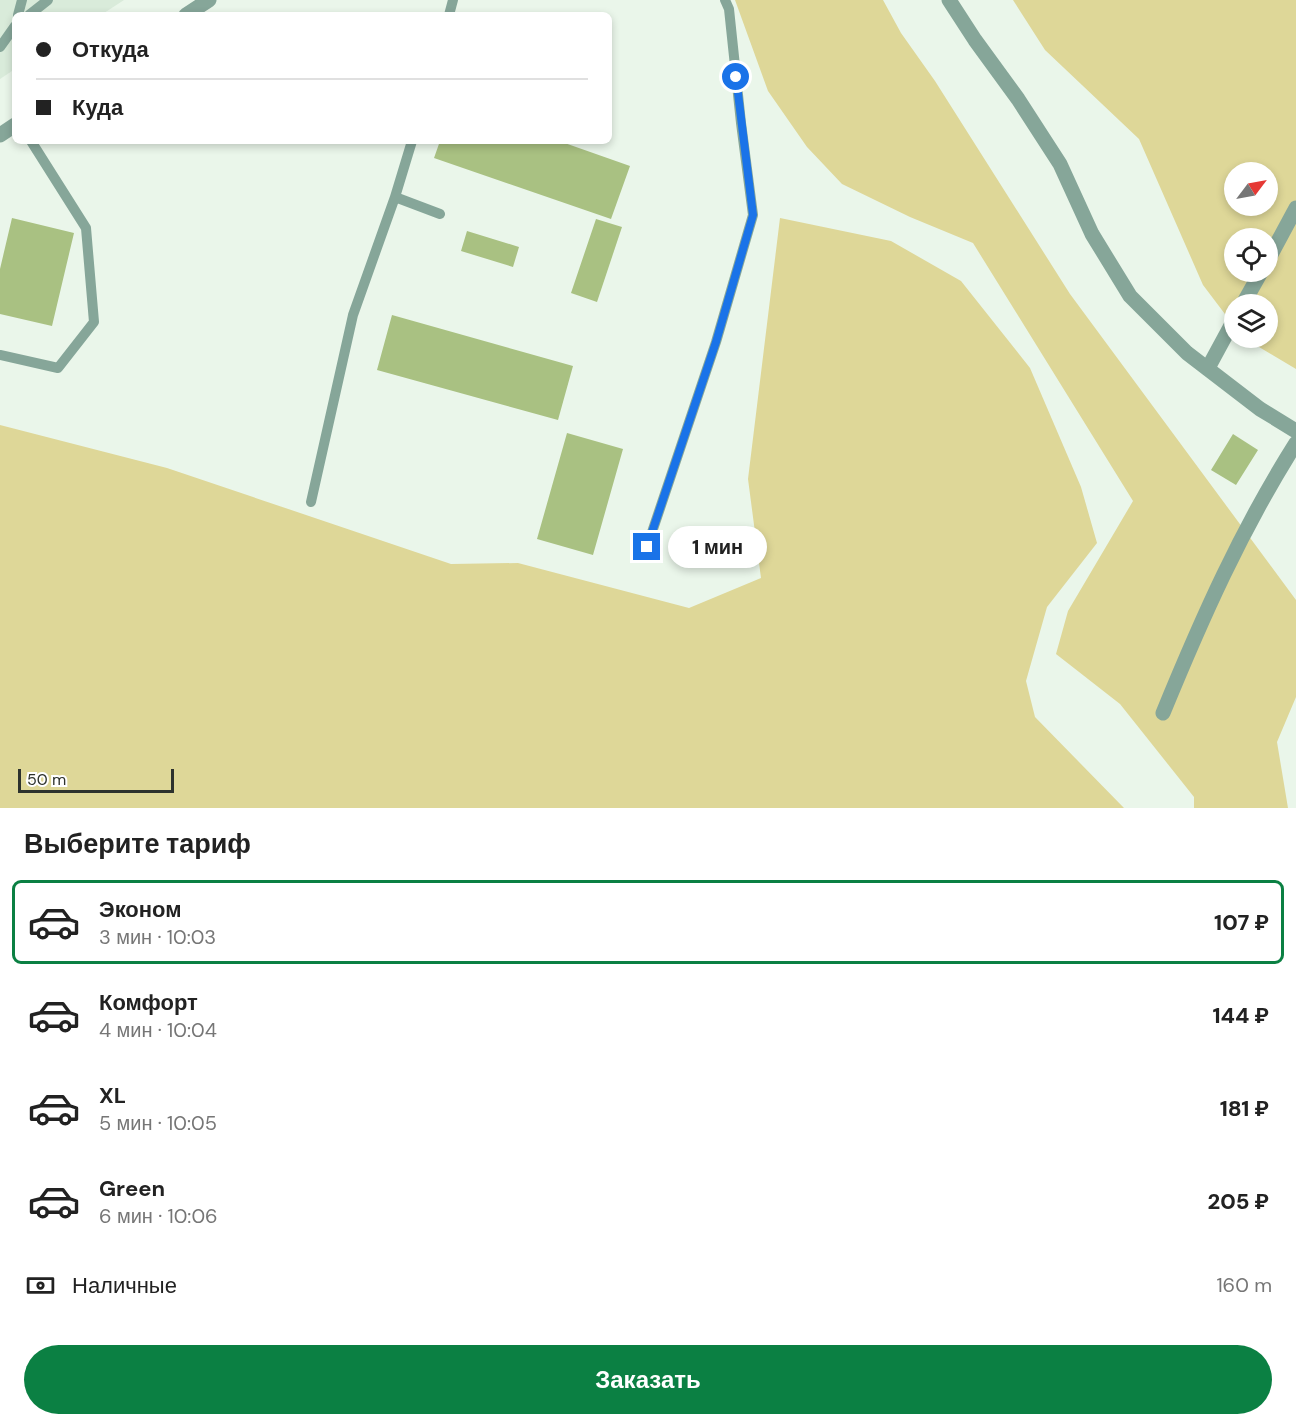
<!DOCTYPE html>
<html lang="ru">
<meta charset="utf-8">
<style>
:root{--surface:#fff;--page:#f2f2f2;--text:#222;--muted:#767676;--line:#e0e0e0;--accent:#0b8043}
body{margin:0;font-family:"DM Sans",sans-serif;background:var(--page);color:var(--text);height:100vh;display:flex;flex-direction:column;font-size:22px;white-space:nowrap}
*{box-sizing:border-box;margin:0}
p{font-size:20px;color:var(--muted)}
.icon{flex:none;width:33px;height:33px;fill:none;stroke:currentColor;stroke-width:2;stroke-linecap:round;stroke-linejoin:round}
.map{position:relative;height:808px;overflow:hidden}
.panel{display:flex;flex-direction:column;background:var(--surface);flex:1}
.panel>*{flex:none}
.hud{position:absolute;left:12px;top:12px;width:600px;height:132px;border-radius:9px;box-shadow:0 3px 9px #0003;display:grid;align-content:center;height:132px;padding:0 24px;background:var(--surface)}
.needle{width:39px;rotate:58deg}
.controls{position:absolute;left:1224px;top:162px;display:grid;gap:12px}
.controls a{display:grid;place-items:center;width:54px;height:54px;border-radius:50%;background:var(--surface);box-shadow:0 3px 9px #0003;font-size:30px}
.scale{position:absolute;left:18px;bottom:15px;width:156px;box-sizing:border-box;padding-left:6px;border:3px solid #2d322d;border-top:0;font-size:16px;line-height:21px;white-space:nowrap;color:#2d322d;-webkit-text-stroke:4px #fff;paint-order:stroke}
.end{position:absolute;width:27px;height:27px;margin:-14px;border:8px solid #1a73e8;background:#fff;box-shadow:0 0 0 3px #fff}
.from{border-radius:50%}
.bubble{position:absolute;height:42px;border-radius:21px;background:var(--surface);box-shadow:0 3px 9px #0003;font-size:20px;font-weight:800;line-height:42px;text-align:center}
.hud b{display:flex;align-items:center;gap:21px;height:57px;font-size:22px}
.hud b+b{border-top:2px solid var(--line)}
.hud i{width:15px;height:15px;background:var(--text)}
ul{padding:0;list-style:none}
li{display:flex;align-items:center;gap:18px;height:84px;margin:0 12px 9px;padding:0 12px;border:3px solid transparent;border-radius:9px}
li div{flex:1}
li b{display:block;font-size:22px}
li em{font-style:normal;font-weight:800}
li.selected{border-color:var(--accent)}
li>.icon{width:54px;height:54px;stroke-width:1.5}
h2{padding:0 24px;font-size:27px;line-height:72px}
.pay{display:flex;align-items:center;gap:15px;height:66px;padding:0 24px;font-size:22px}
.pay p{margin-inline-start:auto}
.primary-button{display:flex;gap:12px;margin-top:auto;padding:12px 24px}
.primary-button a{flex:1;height:69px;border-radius:36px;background:var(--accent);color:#fff;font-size:24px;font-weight:800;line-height:69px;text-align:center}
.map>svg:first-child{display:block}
.built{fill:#d9ebda}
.green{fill:#ded798;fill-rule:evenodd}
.building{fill:#a9c182}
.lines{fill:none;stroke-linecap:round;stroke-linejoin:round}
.service{stroke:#86a699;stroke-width:10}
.minor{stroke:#86a699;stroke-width:15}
.route{stroke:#1a73e8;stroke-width:8}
</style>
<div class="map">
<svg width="1296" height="808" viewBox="0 0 1296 808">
<rect width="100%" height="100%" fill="#eaf6ea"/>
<path class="built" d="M0,0H124L101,15H15V69L0,79Z"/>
<path class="green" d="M735,0H883L901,33L935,81L1070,294L1296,600V697L1277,742L1288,808H1194V797L1120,704L1056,654L1068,611L1133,501L973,243L910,217L842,184L807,147L768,91Z
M1013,0H1296V369L1244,338H1268V304H1234V326L1203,285L1139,139L1045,50ZM1234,172H1268V206H1234ZM1234,238H1268V272H1234Z
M780,218L891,241L961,281L1030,368L1081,487L1097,543L1047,607L1026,681L1035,717L1124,808H0V425L167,468L451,564L518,563L689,608L761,578L748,479Z"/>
<path class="building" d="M440,141H559L630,166L611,219L434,158Z
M12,218L74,233L52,326L0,314V269Z
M596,219L622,227L597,302L571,293Z
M467,231L519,247L513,267L461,251Z
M392,315L573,366L558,420L377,370Z
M567,433L623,449L593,555L537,539Z
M1233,434L1258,450L1236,485L1211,470Z"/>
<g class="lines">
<path class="service" d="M18,15L22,0
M29,15L48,0
M449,15L453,0
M0,47L15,26
M412,141L395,197L440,214
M0,355L58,368L94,322L86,228L31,141
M311,502L353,315L395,197
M647,547L716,342L753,215L741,123L729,9L725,0"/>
<path class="minor" d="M949,0L975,40L1018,99L1060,164L1092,234L1130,296L1187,353L1260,409L1296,431
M186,15L209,0
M0,135L15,125
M1268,260L1296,208
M1243,304L1261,272
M1208,368L1234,320
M1163,713C1202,618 1241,530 1296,443"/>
</g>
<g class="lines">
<path class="route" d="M647,547L716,342L753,215L736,77"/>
</g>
</svg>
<div class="controls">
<a><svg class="needle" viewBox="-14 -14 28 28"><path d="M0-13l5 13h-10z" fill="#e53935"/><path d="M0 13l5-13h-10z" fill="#767676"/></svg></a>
<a><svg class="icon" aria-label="locate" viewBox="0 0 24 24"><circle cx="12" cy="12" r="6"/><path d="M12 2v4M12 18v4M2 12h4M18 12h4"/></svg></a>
<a><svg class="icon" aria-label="layers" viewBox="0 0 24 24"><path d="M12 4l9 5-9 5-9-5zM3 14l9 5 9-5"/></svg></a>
</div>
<div class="scale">50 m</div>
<i class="end from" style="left:736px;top:77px"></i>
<i class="end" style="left:647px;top:547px"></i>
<div class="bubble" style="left:668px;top:526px;width:99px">1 мин</div>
<div class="hud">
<b><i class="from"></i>Откуда</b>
<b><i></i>Куда</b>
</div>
</div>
<section class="panel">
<h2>Выберите тариф</h2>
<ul>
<li class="selected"><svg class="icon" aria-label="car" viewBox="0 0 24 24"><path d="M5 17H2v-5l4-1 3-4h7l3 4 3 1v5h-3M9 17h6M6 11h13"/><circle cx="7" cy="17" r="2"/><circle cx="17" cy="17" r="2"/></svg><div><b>Эконом</b><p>3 мин · 10:03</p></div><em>107 ₽</em></li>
<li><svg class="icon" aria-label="car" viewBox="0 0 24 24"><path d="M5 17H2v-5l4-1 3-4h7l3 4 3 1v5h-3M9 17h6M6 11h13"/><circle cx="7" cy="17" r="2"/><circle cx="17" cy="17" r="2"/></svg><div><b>Комфорт</b><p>4 мин · 10:04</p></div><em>144 ₽</em></li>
<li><svg class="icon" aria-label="car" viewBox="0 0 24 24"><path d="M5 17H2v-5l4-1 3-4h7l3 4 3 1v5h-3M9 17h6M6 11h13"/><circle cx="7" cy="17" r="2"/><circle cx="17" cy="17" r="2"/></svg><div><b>XL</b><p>5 мин · 10:05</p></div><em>181 ₽</em></li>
<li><svg class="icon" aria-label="car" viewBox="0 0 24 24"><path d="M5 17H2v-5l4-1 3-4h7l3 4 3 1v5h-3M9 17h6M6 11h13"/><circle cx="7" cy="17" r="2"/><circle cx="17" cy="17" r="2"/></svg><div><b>Green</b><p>6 мин · 10:06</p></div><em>205 ₽</em></li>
</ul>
<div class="pay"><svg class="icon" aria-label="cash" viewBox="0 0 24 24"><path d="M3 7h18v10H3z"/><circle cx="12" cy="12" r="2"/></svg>Наличные<p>160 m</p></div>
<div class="primary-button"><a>Заказать</a></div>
</section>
